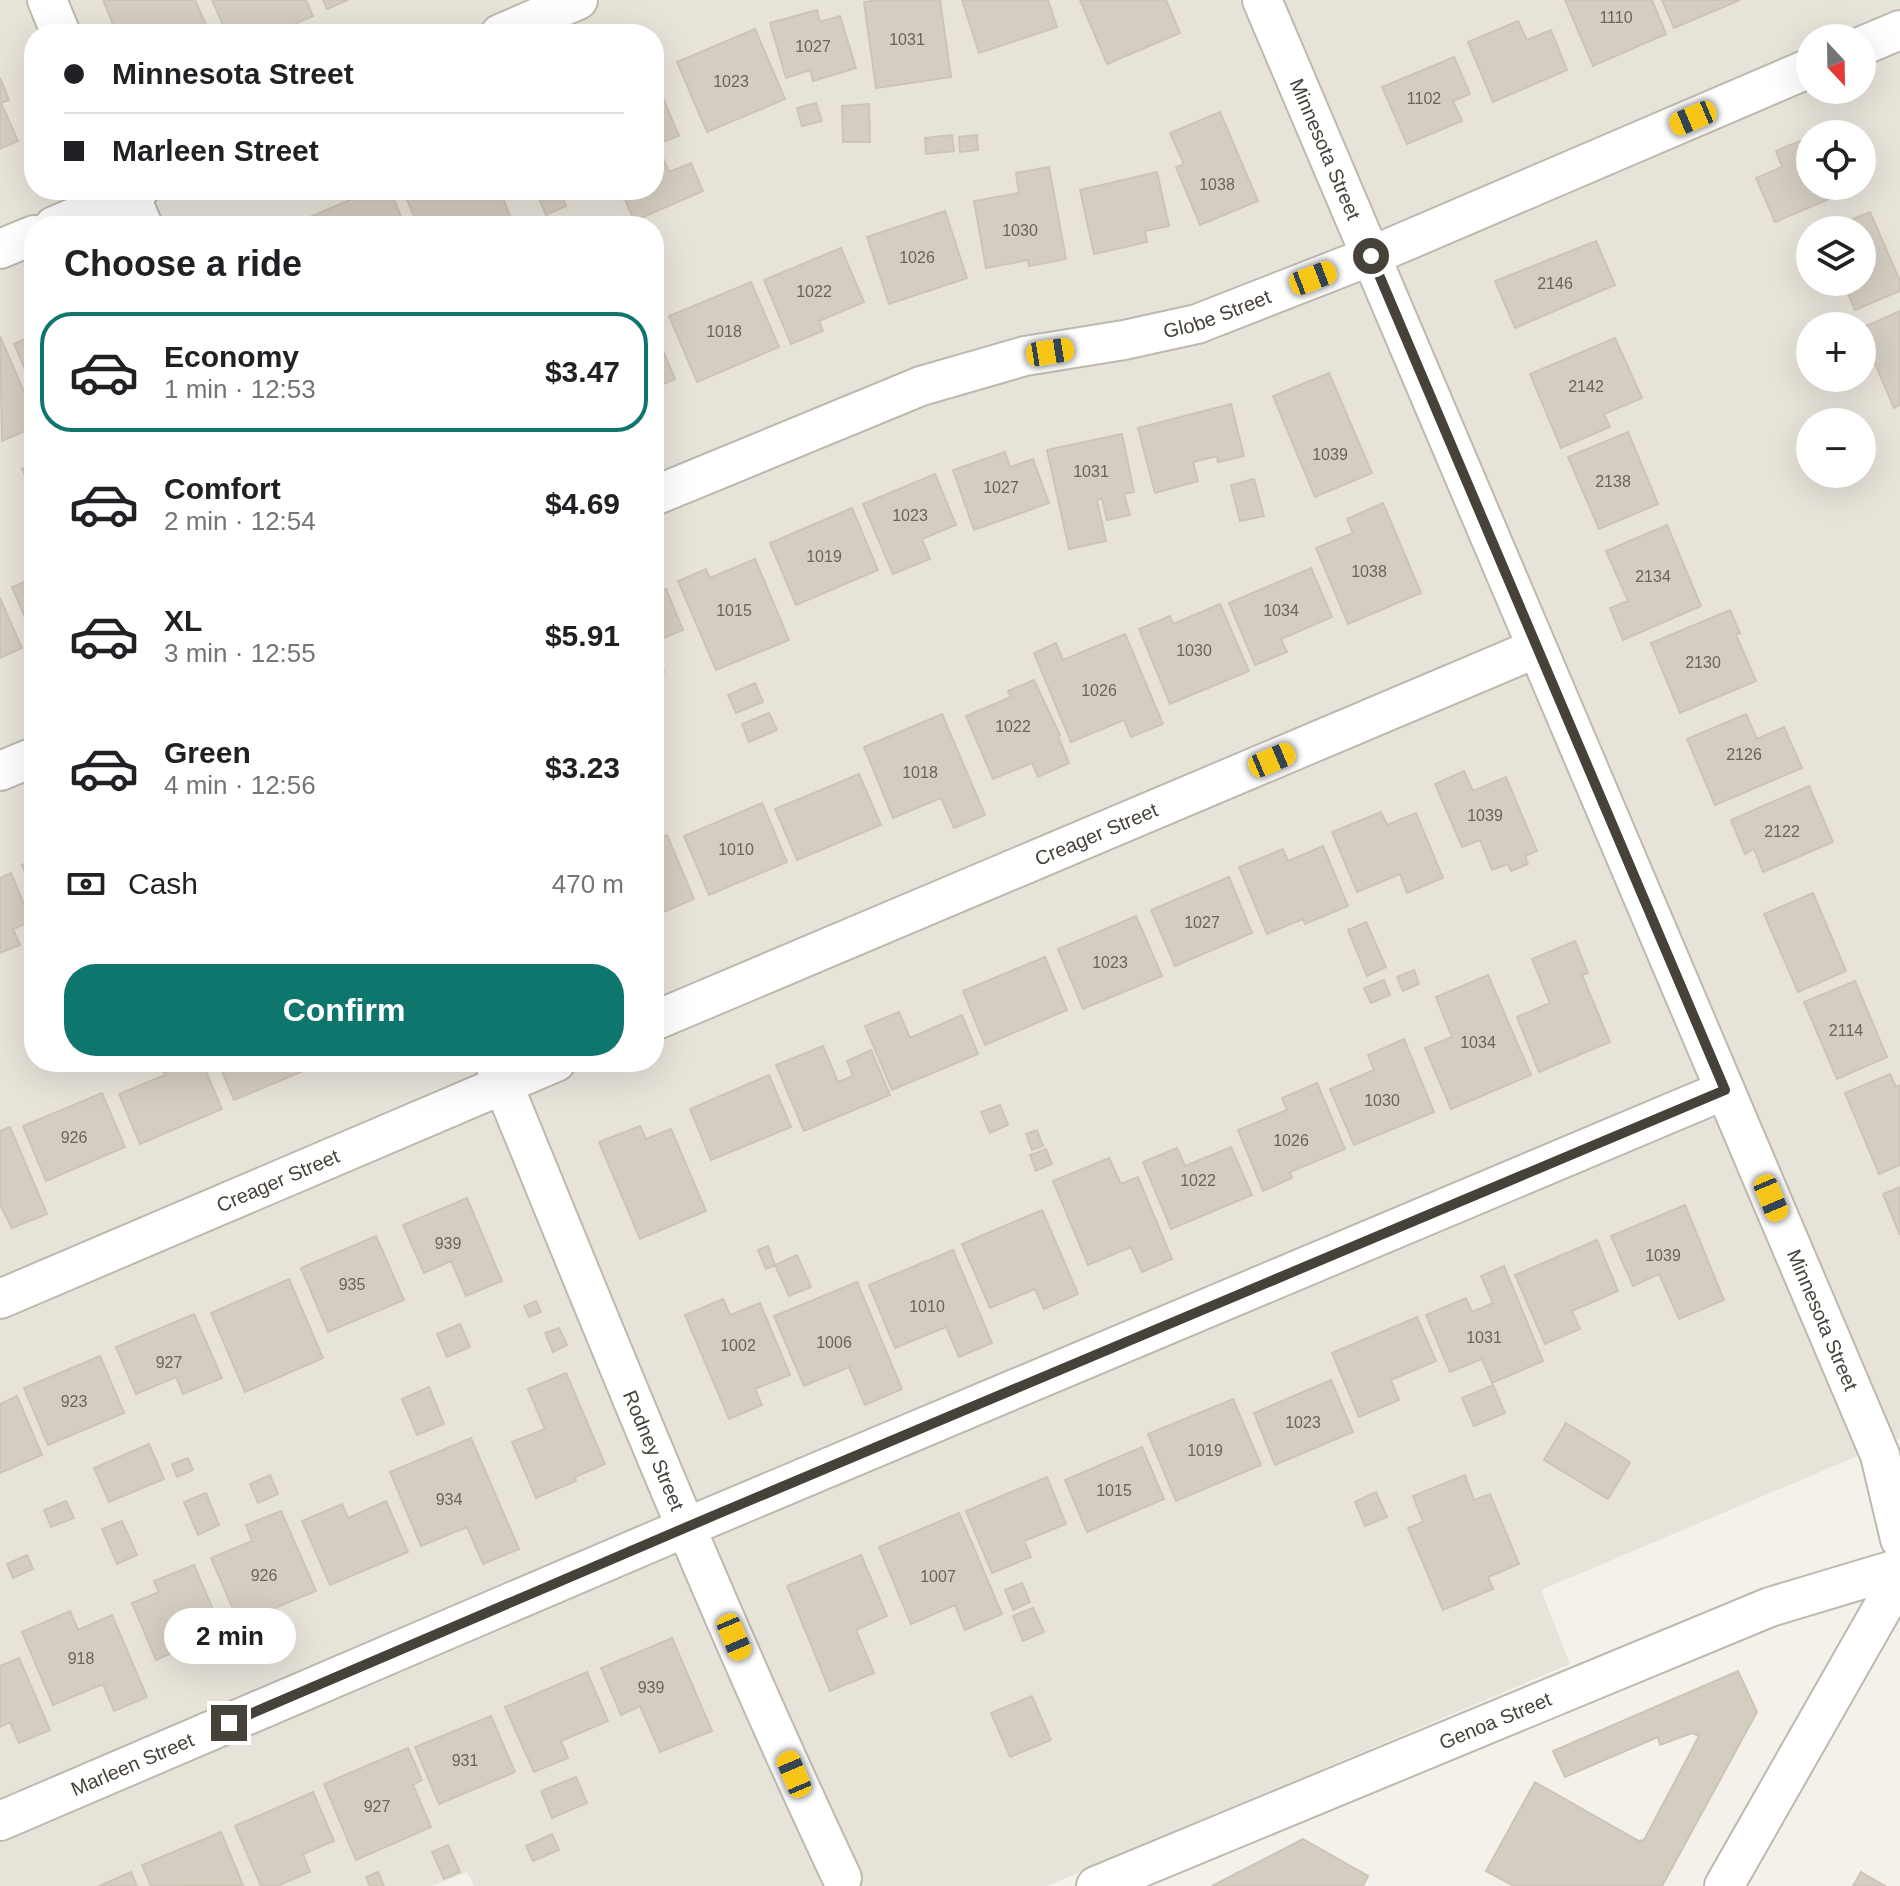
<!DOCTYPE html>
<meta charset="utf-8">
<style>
:root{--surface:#fff;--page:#f2f2f2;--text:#202124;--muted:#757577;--line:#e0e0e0;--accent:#0f766e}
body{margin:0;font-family:Helvetica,sans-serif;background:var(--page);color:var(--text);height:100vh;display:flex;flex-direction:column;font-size:30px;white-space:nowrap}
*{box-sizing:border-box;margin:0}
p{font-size:26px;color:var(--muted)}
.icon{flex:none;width:44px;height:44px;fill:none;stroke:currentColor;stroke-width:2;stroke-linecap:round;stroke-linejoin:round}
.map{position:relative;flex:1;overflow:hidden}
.sheet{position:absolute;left:24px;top:216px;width:640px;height:856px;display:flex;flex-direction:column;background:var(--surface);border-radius:32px;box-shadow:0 8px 32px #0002}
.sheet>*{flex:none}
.guide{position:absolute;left:24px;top:24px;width:640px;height:176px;border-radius:32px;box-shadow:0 8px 32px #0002;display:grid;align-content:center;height:176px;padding:0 40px;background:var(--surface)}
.needle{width:52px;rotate:158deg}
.fabs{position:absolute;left:1796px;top:24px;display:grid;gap:16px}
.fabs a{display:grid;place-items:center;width:80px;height:80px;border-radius:50%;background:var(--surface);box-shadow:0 8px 32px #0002;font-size:40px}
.end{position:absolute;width:36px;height:36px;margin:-18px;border:10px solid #474239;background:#fff;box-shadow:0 0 0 4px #fff}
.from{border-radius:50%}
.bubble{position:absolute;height:56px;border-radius:28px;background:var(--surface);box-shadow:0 8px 32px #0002;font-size:26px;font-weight:800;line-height:56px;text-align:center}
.car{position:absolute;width:24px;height:48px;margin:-24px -12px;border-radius:10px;box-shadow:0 0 6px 2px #0007;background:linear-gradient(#f5c518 24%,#345 0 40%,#f5c518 0 76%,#345 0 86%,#f5c518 0)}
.guide b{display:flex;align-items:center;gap:28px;height:76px;font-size:30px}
.guide b+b{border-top:2px solid var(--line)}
.guide i{width:20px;height:20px;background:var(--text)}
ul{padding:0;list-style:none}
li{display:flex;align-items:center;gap:24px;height:120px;margin:0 16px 12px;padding:0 24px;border:4px solid transparent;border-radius:32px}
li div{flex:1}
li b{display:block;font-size:30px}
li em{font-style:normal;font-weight:800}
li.active{border-color:var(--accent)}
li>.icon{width:72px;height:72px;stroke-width:1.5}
h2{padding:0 40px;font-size:36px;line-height:96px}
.pay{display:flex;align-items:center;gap:20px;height:88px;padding:0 40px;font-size:30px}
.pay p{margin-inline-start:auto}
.primary-button{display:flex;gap:16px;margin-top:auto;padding:16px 40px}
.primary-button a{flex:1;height:92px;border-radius:32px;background:var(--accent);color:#fff;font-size:32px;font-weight:800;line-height:92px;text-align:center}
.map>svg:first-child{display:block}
.residential{fill:#e7e3d9;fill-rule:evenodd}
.building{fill:#d4cdc1;stroke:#cec4b5;stroke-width:2}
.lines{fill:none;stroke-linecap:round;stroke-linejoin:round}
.minor-casing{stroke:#beb9ae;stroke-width:42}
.minor{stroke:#fff;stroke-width:38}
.route{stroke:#474239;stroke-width:10}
.labels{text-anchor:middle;stroke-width:7;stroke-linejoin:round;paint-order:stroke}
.number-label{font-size:16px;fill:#6a655b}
.street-label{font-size:20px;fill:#474239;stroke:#fff}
</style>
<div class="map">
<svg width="1900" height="1886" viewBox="0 0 1900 1886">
<rect width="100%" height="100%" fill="#f4f1eb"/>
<path class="residential" d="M0,0H1900V1438L1541,1590L1570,1664L1047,1886H474L467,1872L433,1886H0ZM34,34H654V190H34ZM1810,38H1862V90H1810ZM1810,134H1862V186H1810ZM34,226H654V1062H34ZM1810,230H1862V282H1810ZM1810,326H1862V378H1810ZM1810,422H1862V474H1810Z"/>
<path class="building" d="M103,0H195L210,34H117Z
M212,0H306L313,16L272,34H227Z
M323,0H348L327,9Z
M878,0H940L951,77L876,88L864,2Z
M962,0H1048L1057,27L979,53Z
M1080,0H1166L1180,33L1107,64Z
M1565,0H1652L1666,34L1593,66Z
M1662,0H1740L1674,28Z
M817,10L820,22L840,16L856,68L813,81L810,70L786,78L770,23Z
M1518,21L1527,40L1551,30L1567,70L1493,102L1468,42Z
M755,29L785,99L707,132L677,62Z
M1454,57L1470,94L1453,101L1462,121L1407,144L1382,87Z
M654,77L679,136L657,144L669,172L691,163L703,191L634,221L621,190H654Z
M0,78L9,100L1,103L18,141L0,149Z
M816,103L822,121L802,126L797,108Z
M869,104L870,142H843L842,106Z
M1220,112L1258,201L1200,225L1176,167L1184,164L1170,133Z
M952,135L954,151L926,154L925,138Z
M977,135L978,150L960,152L959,137Z
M1810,137V186H1860L1775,222L1756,178L1782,167L1776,151Z
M1049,167L1066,259L1029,266L1028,260L986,268L974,201L1019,193L1016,173Z
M1157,172L1169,226L1145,231L1147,242L1094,254L1080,190Z
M373,190H390L405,226H308L305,219Z
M403,190H503L506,198L503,199L514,226H418Z
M553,190H560L566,206L546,215L538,196Z
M945,211L967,278L889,304L867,237Z
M1870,212L1900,281V291L1855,310L1843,282H1862V230H1827Z
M1596,241L1615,285L1515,328L1495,281Z
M841,248L864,302L819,321L823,331L791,344L764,280Z
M751,282L779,347L697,382L669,316Z
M1900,311V405L1894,408L1862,333V328Z
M654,330L675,379L654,388Z
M34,335V390L14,344Z
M0,336L34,415V427L2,441Z
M1615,338L1642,398L1604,414L1610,427L1561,448L1530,374Z
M1329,373L1372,473L1315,497L1273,396Z
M1231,404L1244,456L1218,462L1217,456L1193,462L1198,481L1155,493L1138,428Z
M1628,432L1658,504L1599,529L1568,457Z
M1122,434L1134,492L1124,494L1130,515L1107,520L1102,499L1097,500L1106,541L1069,549L1047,450Z
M1005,452L1010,467L1033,459L1049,503L974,530L953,470Z
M34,463V495L22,469Z
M935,474L956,525L922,539L930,559L893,574L863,504Z
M1254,479L1264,516L1240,521L1231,485Z
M1383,503L1421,593L1348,624L1316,548L1353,533L1347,519Z
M852,508L878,570L796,605L770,543Z
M1667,525L1701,606L1623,640L1610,608L1628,601L1606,551Z
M755,559L789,640L716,670L678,581L706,569L710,578Z
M1311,568L1332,617L1281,639L1287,652L1255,665L1229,603Z
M34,578V638L12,587Z
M666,589L683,630L654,642V594Z
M0,598L22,648L0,658Z
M1220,604L1249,671L1170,704L1139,629L1170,616L1173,624Z
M1730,610L1740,633L1736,635L1756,681L1680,713L1651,643Z
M1125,634L1163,724L1131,737L1124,720L1071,742L1034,653L1056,643L1063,660Z
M654,648L664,672L654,677Z
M1034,680L1060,735L1058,736L1069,763L1038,777L1032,763L993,779L966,716L1011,697L1008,691Z
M755,683L763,702L736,713L728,695Z
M769,713L777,730L749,742L742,724Z
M942,714L985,815L954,828L941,798L893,818L864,747Z
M1746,714L1757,739L1784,727L1802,768L1715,805L1687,739Z
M1464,771L1473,791L1506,777L1537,851L1525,856L1528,864L1511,871L1508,864L1492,870L1480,840L1462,847L1435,784Z
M859,774L881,825L797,860L775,809Z
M1809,786L1833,842L1763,872L1754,849L1745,854L1731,820Z
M762,803L787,862L709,895L684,836Z
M1381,812L1387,825L1416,813L1443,878L1407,893L1400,874L1357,892L1332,832Z
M667,835L694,899L654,916V841Z
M1323,846L1348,906L1305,924L1303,919L1267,934L1239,867L1283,849L1288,861Z
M34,859V894L22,865Z
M11,873L31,921L13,929L20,945L0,953V878Z
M1229,877L1252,933L1175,966L1151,910Z
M1813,893L1846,971L1798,992L1764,914Z
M1136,916L1162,976L1083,1009L1058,949Z
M1366,922L1386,967L1367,976L1348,930Z
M1575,941L1588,973L1582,975L1610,1042L1539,1072L1517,1017L1550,1003L1532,959Z
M1045,957L1067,1010L985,1045L963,991Z
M1414,970L1419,984L1403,991L1397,977Z
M1488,975L1531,1075L1451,1109L1425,1048L1452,1037L1436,997Z
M1384,980L1390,995L1371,1003L1364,988Z
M1855,981L1887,1057L1837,1079L1804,1002Z
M899,1012L910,1038L962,1015L978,1054L892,1090L865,1026Z
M1404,1039L1434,1112L1354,1145L1330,1089L1374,1070L1368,1055Z
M823,1046L838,1082L853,1076L847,1061L871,1050L890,1095L804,1131L776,1065Z
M159,1062H202L222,1109L140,1144L119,1094L165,1075Z
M218,1062H305L308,1069L234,1100Z
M1890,1074L1896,1087L1900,1085V1165L1879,1174L1845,1093Z
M769,1075L791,1127L711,1160L690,1109Z
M1317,1083L1345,1149L1290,1172L1292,1178L1263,1191L1238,1130L1287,1110L1282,1098Z
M102,1093L125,1147L46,1181L23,1126Z
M1000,1105L1008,1125L990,1133L981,1112Z
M640,1126L646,1139L671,1129L706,1211L640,1239L599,1142Z
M10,1127L47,1214L12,1228L0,1205V1131Z
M1037,1130L1043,1146L1032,1150L1026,1134Z
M1231,1147L1252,1195L1171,1229L1143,1162L1177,1148L1185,1166Z
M1046,1149L1052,1164L1036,1171L1030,1155Z
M1109,1158L1121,1184L1138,1177L1172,1259L1142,1272L1131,1247L1088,1265L1053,1181Z
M1900,1187V1235L1883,1194Z
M467,1198L502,1281L466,1296L451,1261L424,1273L403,1225Z
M1685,1205L1724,1300L1679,1319L1659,1274L1633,1286L1611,1236Z
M1042,1210L1078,1294L1044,1309L1035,1289L990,1308L962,1244Z
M376,1236L404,1300L328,1332L301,1268Z
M1597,1240L1618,1291L1572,1311L1580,1329L1545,1344L1515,1275Z
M768,1246L775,1265L766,1269L758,1250Z
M953,1250L992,1343L959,1357L946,1327L895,1348L869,1285Z
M797,1255L811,1287L789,1296L775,1265Z
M1504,1266L1543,1361L1492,1383L1482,1359L1450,1372L1426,1315L1466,1298L1472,1312L1493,1303L1481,1276Z
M289,1279L323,1358L245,1392L211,1313Z
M857,1282L902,1389L865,1405L849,1367L804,1386L774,1316Z
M723,1299L730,1315L760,1303L790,1375L755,1389L762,1405L729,1419L685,1315Z
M536,1301L541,1312L529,1317L524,1306Z
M194,1314L222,1378L183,1394L176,1377L136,1394L116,1347Z
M1417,1317L1436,1361L1391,1380L1399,1400L1359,1417L1332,1353Z
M460,1324L470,1347L447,1357L437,1334Z
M559,1328L567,1345L553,1352L545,1333Z
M100,1356L124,1413L48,1445L24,1388Z
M566,1373L605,1464L575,1477L576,1481L536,1498L512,1442L545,1429L528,1389Z
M1331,1380L1353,1432L1275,1465L1254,1413Z
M1493,1385L1505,1413L1474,1426L1462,1398Z
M429,1387L444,1424L417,1435L402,1399Z
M17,1396L42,1455L0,1473V1404Z
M1233,1399L1261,1465L1176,1501L1148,1434Z
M1566,1423L1630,1462L1608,1499L1544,1460Z
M471,1438L519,1549L483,1564L467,1527L421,1546L390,1472Z
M149,1444L164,1479L109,1502L94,1468Z
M1142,1447L1164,1499L1087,1532L1065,1480Z
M188,1458L193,1470L177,1477L172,1464Z
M270,1475L278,1494L258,1503L250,1484Z
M1465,1475L1474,1500L1490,1494L1519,1564L1488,1577L1493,1589L1443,1610L1408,1528L1423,1522L1413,1496Z
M1047,1477L1066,1524L1024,1541L1031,1557L992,1573L966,1511Z
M1376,1492L1387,1517L1365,1526L1355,1502Z
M206,1493L219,1525L198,1535L184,1502Z
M66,1501L74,1518L51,1527L44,1510Z
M386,1501L408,1552L330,1585L302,1521L342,1504L348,1518Z
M281,1511L316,1591L239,1623L211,1558L252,1541L246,1525Z
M959,1513L1002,1614L965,1630L955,1605L911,1624L879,1547Z
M122,1521L137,1555L117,1564L102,1529Z
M27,1555L33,1569L13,1578L7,1564Z
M861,1555L887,1616L856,1630L874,1673L830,1691L787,1586Z
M194,1565L222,1631L156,1660L132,1603L159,1592L154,1581Z
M1022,1583L1030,1602L1013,1610L1005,1590Z
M1033,1608L1044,1632L1023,1641L1013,1616Z
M70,1611L78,1630L112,1615L147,1697L114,1711L103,1684L53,1705L22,1632Z
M672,1638L712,1731L660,1752L640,1706L621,1715L601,1668Z
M19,1658L50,1730L19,1743L10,1722L0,1727V1666Z
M1738,1671L1757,1712L1662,1886H1514L1486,1871L1535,1782L1639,1841L1644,1840L1699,1736L1692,1733L1660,1745L1658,1737L1565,1777L1553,1751Z
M587,1672L608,1721L561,1741L568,1758L534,1772L505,1707Z
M1032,1696L1051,1740L1010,1757L991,1713Z
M491,1716L515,1772L439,1804L415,1747Z
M408,1748L422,1780L413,1785L431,1827L356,1860L324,1784Z
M576,1777L587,1803L552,1818L541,1791Z
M313,1792L334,1841L303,1854L310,1872L277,1886H261L235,1826Z
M221,1832L243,1885L151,1886L142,1865Z
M552,1834L559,1850L533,1861L526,1846Z
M1303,1839L1368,1876L1363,1886H1212Z
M448,1845L460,1872L444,1879L432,1852Z
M131,1872L137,1886H99Z
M378,1872L384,1886H370L366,1877Z
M1861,1872L1885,1886H1853Z"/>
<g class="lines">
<g class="minor-casing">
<g id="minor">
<path d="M47,0L61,34"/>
<path id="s1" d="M1262,0L1880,1455L1900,1539"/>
<path d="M500,34L578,0"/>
<path d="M1862,46L1900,30"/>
<path d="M128,190L143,226"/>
<path d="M54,226L139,190"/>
<path d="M0,249L34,235"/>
<path id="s2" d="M654,496L921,386L1025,356L1124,340L1197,324L1371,256L1810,68"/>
<path d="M0,771L34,757"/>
<path id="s3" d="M654,1021L1537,648"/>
<path id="s4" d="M494,1062C606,1335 716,1611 842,1878"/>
<path id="s5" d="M0,1299L556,1062"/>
<path id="s6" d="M0,1821L687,1527L1725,1090"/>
<path id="s7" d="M1096,1886L1770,1607L1900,1568"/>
<path d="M1724,1886L1900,1577"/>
</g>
</g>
<use href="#minor" class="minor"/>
</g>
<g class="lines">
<path class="route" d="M229,1723L715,1515L1725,1090L1371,256"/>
</g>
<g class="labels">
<g class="number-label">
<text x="1616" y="23">1110</text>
<text x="907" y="45">1031</text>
<text x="813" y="52">1027</text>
<text x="731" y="87">1023</text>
<text x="1424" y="104">1102</text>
<text x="1217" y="190">1038</text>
<text x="1020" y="236">1030</text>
<text x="917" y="263">1026</text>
<text x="1555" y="289">2146</text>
<text x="814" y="297">1022</text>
<text x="724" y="337">1018</text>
<text x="1586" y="392">2142</text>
<text x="1330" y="460">1039</text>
<text x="1091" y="477">1031</text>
<text x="1613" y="487">2138</text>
<text x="1001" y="493">1027</text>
<text x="910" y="521">1023</text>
<text x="824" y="562">1019</text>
<text x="1369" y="577">1038</text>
<text x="1653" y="582">2134</text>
<text x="734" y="616">1015</text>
<text x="1281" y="616">1034</text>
<text x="1194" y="656">1030</text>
<text x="1703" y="668">2130</text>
<text x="1099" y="696">1026</text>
<text x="1013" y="732">1022</text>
<text x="1744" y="760">2126</text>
<text x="920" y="778">1018</text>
<text x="1485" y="821">1039</text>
<text x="1782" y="837">2122</text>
<text x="736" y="855">1010</text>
<text x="1202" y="928">1027</text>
<text x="1110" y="968">1023</text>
<text x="1846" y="1036">2114</text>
<text x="1478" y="1048">1034</text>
<text x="1382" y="1106">1030</text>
<text x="74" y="1143">926</text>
<text x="1291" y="1146">1026</text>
<text x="1198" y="1186">1022</text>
<text x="448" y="1249">939</text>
<text x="1663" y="1261">1039</text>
<text x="352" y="1290">935</text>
<text x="927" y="1312">1010</text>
<text x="1484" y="1343">1031</text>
<text x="834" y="1348">1006</text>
<text x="738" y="1351">1002</text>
<text x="169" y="1368">927</text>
<text x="74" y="1407">923</text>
<text x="1303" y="1428">1023</text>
<text x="1205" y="1456">1019</text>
<text x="1114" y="1496">1015</text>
<text x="449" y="1505">934</text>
<text x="264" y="1581">926</text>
<text x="938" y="1582">1007</text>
<text x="81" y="1664">918</text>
<text x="651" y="1693">939</text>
<text x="465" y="1766">931</text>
<text x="377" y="1812">927</text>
</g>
<g class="street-label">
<text dy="7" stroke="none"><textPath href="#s1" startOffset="162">Minnesota Street</textPath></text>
<text dy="7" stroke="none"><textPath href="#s2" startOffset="594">Globe Street</textPath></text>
<text dy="7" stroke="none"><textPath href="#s3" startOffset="480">Creager Street</textPath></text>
<text dy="7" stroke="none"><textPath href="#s5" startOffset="302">Creager Street</textPath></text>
<text dy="7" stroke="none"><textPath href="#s1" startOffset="1434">Minnesota Street</textPath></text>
<text dy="7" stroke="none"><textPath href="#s4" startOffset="420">Rodney Street</textPath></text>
<text dy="7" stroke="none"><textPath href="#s7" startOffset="432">Genoa Street</textPath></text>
<text dy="7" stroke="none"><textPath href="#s6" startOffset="144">Marleen Street</textPath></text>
</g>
</g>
</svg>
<div class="fabs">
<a><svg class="needle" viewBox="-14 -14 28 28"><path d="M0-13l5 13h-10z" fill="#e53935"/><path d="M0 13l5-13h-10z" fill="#757577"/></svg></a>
<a><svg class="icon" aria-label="locate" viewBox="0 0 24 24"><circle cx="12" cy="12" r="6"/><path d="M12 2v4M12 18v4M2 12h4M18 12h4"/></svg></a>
<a><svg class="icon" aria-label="layers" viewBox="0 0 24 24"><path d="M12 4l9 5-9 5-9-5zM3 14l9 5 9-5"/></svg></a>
<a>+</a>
<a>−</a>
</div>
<i class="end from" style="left:1371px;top:256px"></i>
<i class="end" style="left:229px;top:1723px"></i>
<div class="bubble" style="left:164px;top:1608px;width:132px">2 min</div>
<i class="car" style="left:1693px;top:118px;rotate:247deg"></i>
<i class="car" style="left:1313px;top:278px;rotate:69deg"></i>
<i class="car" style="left:1050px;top:352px;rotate:81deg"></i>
<i class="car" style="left:1272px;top:760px;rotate:67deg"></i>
<i class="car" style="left:1771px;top:1198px;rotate:157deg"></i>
<i class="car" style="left:734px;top:1637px;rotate:157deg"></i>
<i class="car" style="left:794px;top:1774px;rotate:337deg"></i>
<div class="guide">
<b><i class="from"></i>Minnesota Street</b>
<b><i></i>Marleen Street</b>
</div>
<section class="sheet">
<h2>Choose a ride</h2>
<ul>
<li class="active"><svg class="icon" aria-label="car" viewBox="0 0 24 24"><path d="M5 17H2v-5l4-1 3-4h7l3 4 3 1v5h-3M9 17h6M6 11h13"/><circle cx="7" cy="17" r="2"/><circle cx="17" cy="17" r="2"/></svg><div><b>Economy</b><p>1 min · 12:53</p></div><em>$3.47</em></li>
<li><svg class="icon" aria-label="car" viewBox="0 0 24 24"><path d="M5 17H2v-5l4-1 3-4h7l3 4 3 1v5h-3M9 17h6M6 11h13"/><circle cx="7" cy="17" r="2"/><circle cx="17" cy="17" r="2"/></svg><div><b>Comfort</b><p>2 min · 12:54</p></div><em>$4.69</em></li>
<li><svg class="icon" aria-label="car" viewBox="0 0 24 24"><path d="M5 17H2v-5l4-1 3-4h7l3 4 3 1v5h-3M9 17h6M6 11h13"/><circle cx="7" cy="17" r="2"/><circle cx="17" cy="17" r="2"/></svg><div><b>XL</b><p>3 min · 12:55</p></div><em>$5.91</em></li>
<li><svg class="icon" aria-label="car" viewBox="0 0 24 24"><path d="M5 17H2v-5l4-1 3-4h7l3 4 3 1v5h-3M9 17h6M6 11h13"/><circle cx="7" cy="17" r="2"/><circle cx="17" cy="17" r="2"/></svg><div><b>Green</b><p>4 min · 12:56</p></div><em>$3.23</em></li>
</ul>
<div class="pay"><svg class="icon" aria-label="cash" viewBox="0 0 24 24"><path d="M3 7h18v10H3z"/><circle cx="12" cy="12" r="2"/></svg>Cash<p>470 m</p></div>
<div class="primary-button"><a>Confirm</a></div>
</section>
</div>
